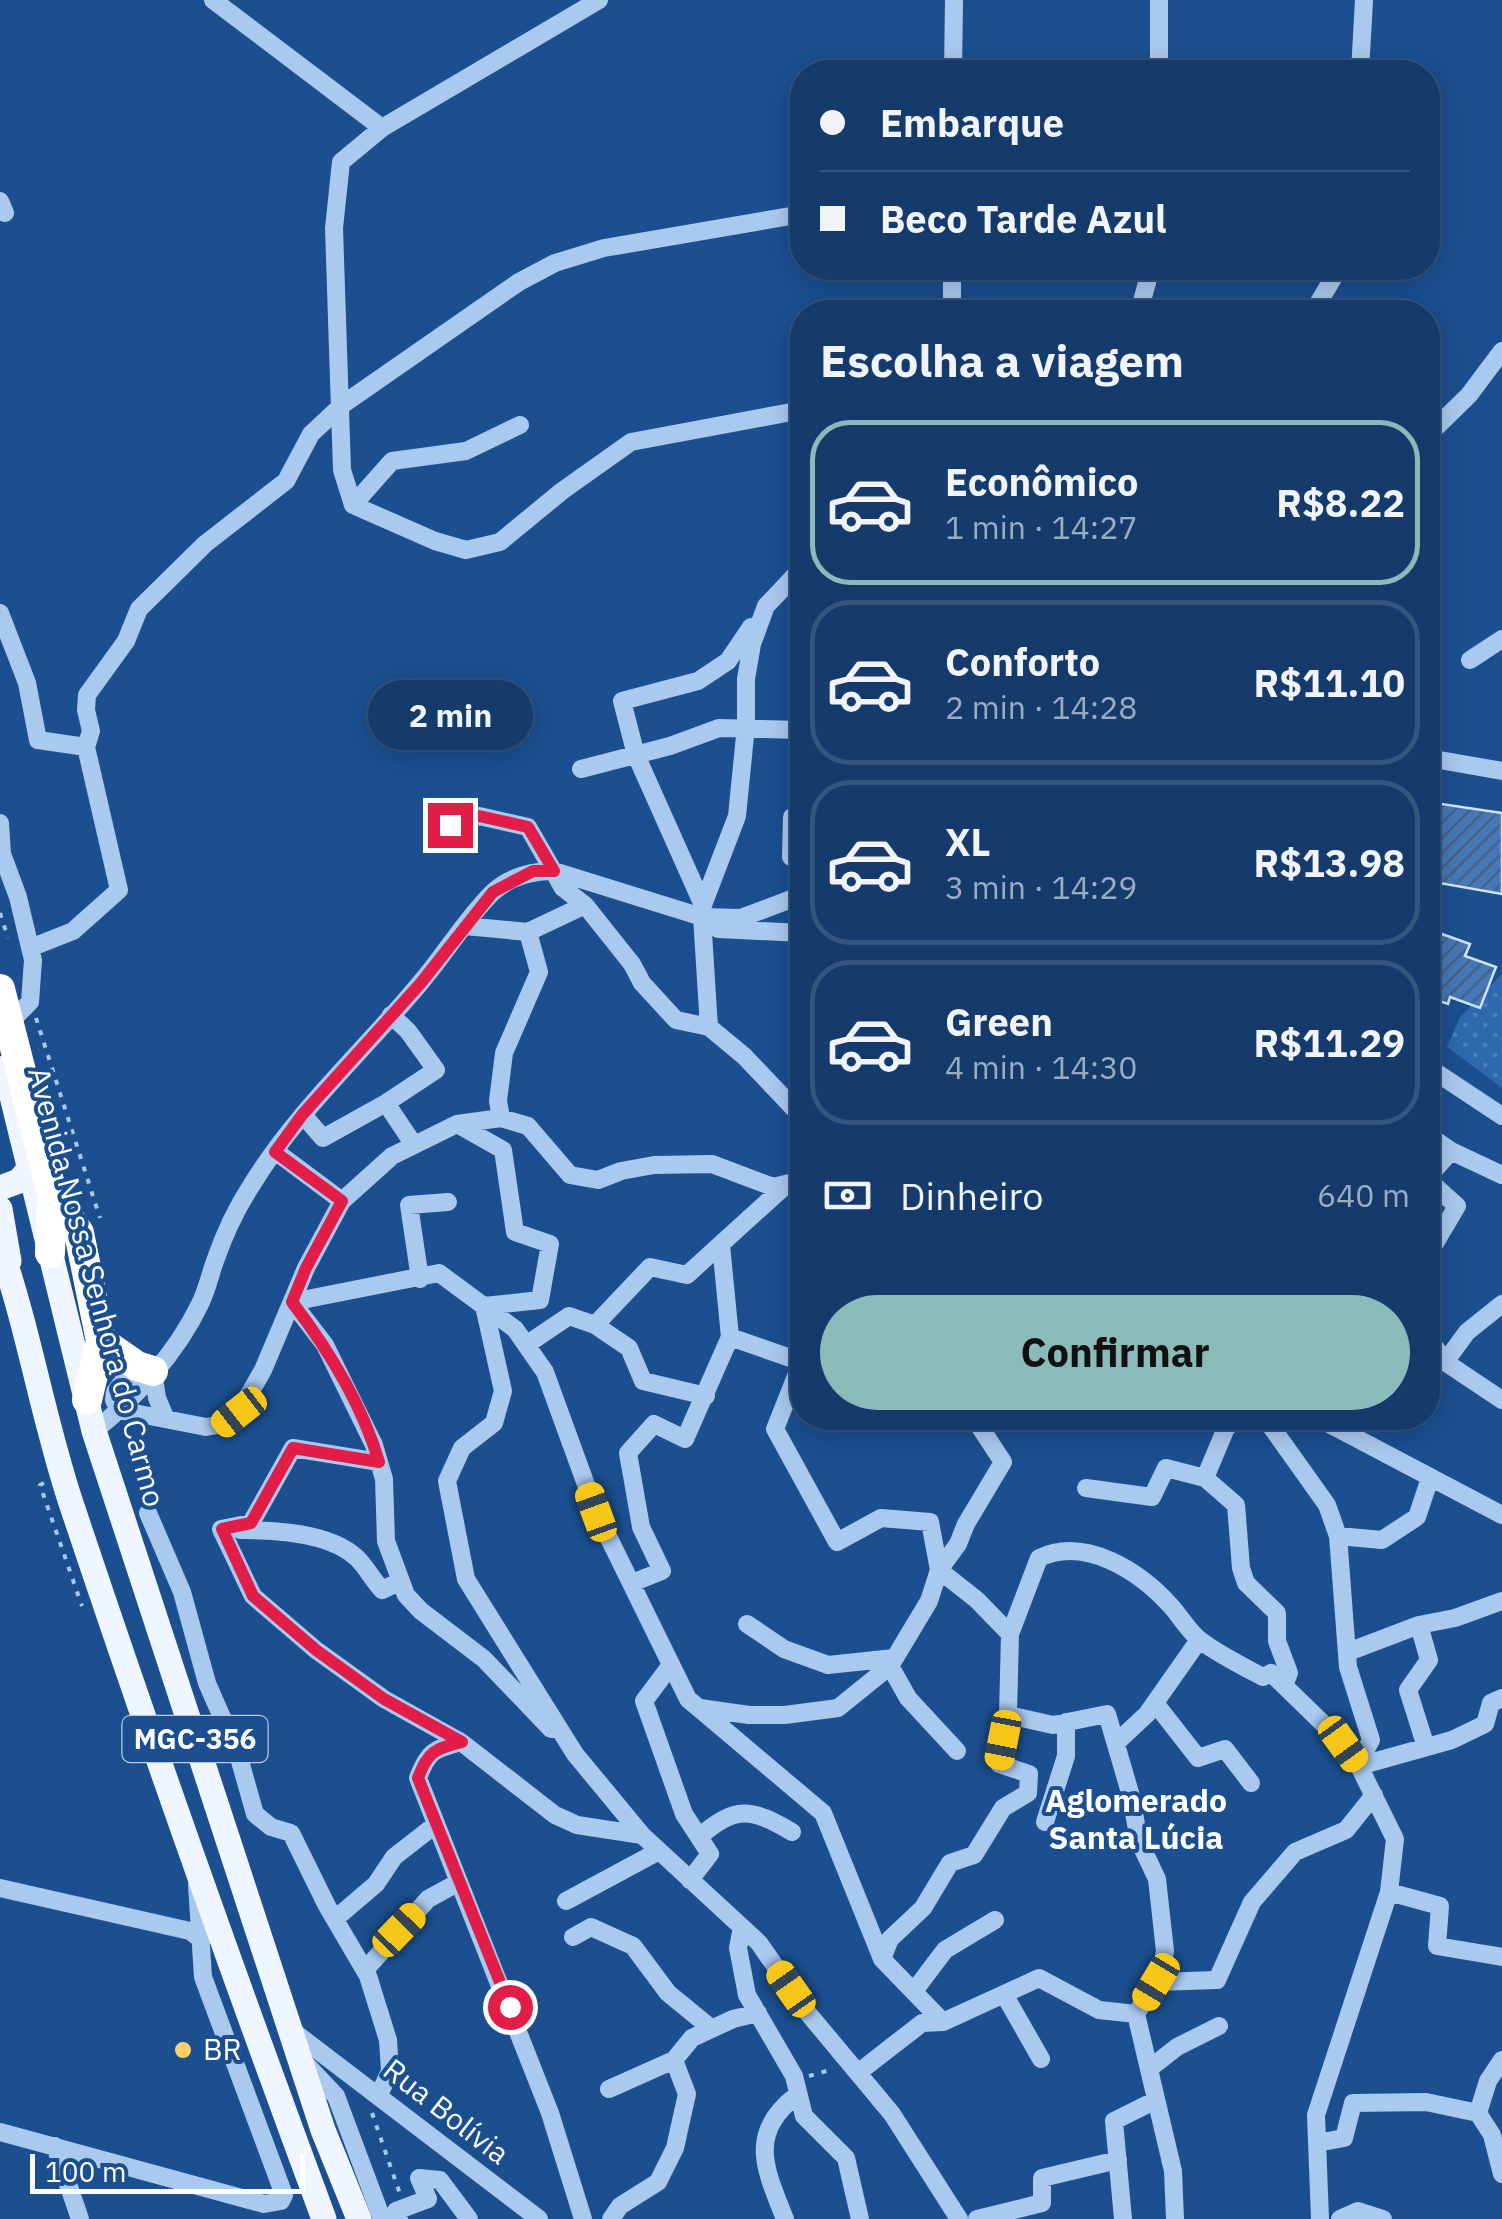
<!DOCTYPE html>
<html lang="pt">
<meta charset="utf-8">
<style>
:root{--surface:#143b6b;--page:#1d4271;--text:#f1f3f6;--muted:#9dadc1;--line:#33557e;--accent:#8bbbb9}
body{margin:0;font-family:"IBM Plex Sans",sans-serif;background:var(--page);color:var(--text);height:100vh;display:flex;flex-direction:column;font-size:38px;white-space:nowrap}
*{box-sizing:border-box;margin:0}
p{font-size:32px;color:var(--muted)}
.icon{flex:none;width:55px;height:55px;fill:none;stroke:currentColor;stroke-width:2;stroke-linecap:round;stroke-linejoin:round}
.map{position:relative;flex:1;overflow:hidden}
.panel{position:absolute;left:790px;top:300px;width:650px;height:1130px;display:flex;flex-direction:column;background:var(--surface);border-radius:40px;box-shadow:0 5px 25px #0003,0 0 0 2px var(--line)}
.panel>*{flex:none}
.hud{position:absolute;left:790px;top:60px;width:650px;height:220px;border-radius:40px;box-shadow:0 5px 25px #0003,0 0 0 2px var(--line);display:grid;align-content:center;height:220px;padding:0 30px;background:var(--surface)}
.scale{position:absolute;left:30px;bottom:25px;width:275px;box-sizing:border-box;padding-left:10px;border:5px solid #fff;border-top:0;font-size:28px;line-height:35px;white-space:nowrap;color:#fff;-webkit-text-stroke:8px #1b4f8f;paint-order:stroke}
.end{position:absolute;width:45px;height:45px;margin:-22px;border:12px solid #e11d48;background:#fff;box-shadow:0 0 0 5px #fff}
.from{border-radius:50%}
.bubble{position:absolute;height:70px;border-radius:35px;background:var(--surface);box-shadow:0 5px 25px #0003,0 0 0 2px var(--line);font-size:32px;font-weight:700;line-height:70px;text-align:center}
.car{position:absolute;width:30px;height:60px;margin:-30px -15px;border-radius:12px;box-shadow:0 0 8px 2px #0007;background:linear-gradient(#f5c518 24%,#345 0 40%,#f5c518 0 76%,#345 0 86%,#f5c518 0)}
.hud b{display:flex;align-items:center;gap:35px;height:95px;font-size:38px}
.hud b+b{border-top:2px solid var(--line)}
.hud i{width:25px;height:25px;background:var(--text)}
ul{padding:0;list-style:none}
li{display:flex;align-items:center;gap:30px;height:165px;margin:0 20px 15px;padding:0 10px;border:5px solid var(--line);border-radius:40px}
li div{flex:1}
li b{display:block;font-size:38px}
li em{font-style:normal;font-weight:700}
li.active{border-color:var(--accent)}
li>.icon{width:90px;height:90px;stroke-width:1.5}
h2{padding:0 30px;font-size:45px;line-height:120px}
.pay{display:flex;align-items:center;gap:25px;height:110px;padding:0 30px;font-size:38px}
.pay p{margin-inline-start:auto}
.primary-button{display:flex;gap:20px;margin-top:auto;padding:20px 30px}
.primary-button a{flex:1;height:115px;border-radius:60px;background:var(--accent);color:#111;font-size:40px;font-weight:700;line-height:115px;text-align:center}
.map>svg:first-child{display:block}
.park{fill:url(#park-dots)}
.building{fill:url(#building-hatch);stroke:#cfe3fa;stroke-width:2.5}
.lines{fill:none;stroke-linecap:round;stroke-linejoin:round}
.path{stroke:#a9c9ee;stroke-width:4;stroke-dasharray:5 8;stroke-linecap:butt}
.minor{stroke:#a9c9ee;stroke-width:18}
.major{stroke:#f0f6ff;stroke-width:25}
.highway{stroke:#fff;stroke-width:30}
.route{stroke:#e11d48;stroke-width:12}
.poi-dot{fill:#ffd166;stroke:#1b4f8f;stroke-width:4}
.labels{text-anchor:middle;stroke-width:8;stroke-linejoin:round;paint-order:stroke}
.shield{fill:#1b4f8f;stroke:#bbcadd;stroke-width:2.5}
.shield-label{font-size:28px;font-weight:bold;fill:#fff}
.street-label{font-size:30px;fill:#fff;stroke:#1b4f8f}
.poi-label{font-size:30px;fill:#fff;stroke:#1b4f8f;text-anchor:start}
.neighbourhood-label{font-size:32px;font-weight:bold;fill:#fff;stroke:#1b4f8f}
</style>
<div class="map">
<svg width="1502" height="2219" viewBox="0 0 1502 2219">
<defs>
<pattern id="park-dots" width="8" height="8" patternUnits="userSpaceOnUse" patternTransform="scale(2.5)"><rect width="8" height="8" fill="#2e69ad"/><path d="M2 2h.1M6 6h.1" fill="none" stroke="#4d80b9" stroke-width="1.8" stroke-linecap="round"/></pattern>
<pattern id="building-hatch" width="6" height="6" patternUnits="userSpaceOnUse" patternTransform="scale(2.5)"><rect width="6" height="6" fill="#4478b7"/><path d="M-1 1l2-2M0 6l6-6M5 7l2-2" fill="none" stroke="#486282"/></pattern>
</defs>
<rect width="100%" height="100%" fill="#1b4f8f"/>
<path class="park" d="M1502,974V1088L1447,1047L1460,1017Z"/>
<path class="building" d="M1428,802L1502,813V894L1428,881Z
M1428,929L1470,944L1465,956L1496,967L1480,1008L1450,997L1448,1004L1428,997Z"/>
<g class="lines">
<path class="path" d="M0,913L8,938
M36,1018L100,1218
M124,1431L144,1499
M44,1483L40,1485L82,1606
M809,2076L833,2069
M372,2113L400,2194"/>
<path class="minor" d="M213,0L382,128
M599,0L382,128L341,162L334,228L342,470L353,505L435,541L466,550L500,542L562,491L631,442L802,410
M953,72L954,0
M1159,72V0
M1360,72L1364,0
M0,201L5,213
M952,268V312
M1139,312L1151,268
M1313,312L1339,268
M1428,435L1469,395L1502,351
M353,505L392,461L466,451L520,425
M802,568L766,606L752,644L746,679V726L737,816L703,905L702,917L709,1027L744,1056L802,1117
M0,613L27,683L38,740L86,747L91,731L86,710L87,695L126,641L139,609L205,544L286,481L311,434L342,405L519,282L555,263L604,248L802,214
M1470,660L1502,639
M1428,758L1502,771
M581,769L670,746L719,728L802,730
M802,817H792L791,857L802,858
M443,822L450,825L479,816L528,827L563,888L585,905L632,964L642,983L676,1020L709,1027
M0,823L2,854L18,897L33,960L30,1002L10,1022
M703,905L636,755L622,701L698,681L728,661L751,627
M465,926L528,932L585,905
M718,929L802,933
M30,948L73,931L119,890L86,747
M1428,1067L1502,1116
M386,1103L436,1070L408,1031L391,1015
M303,1115L323,1138L386,1103L414,1145
M501,1118L498,1101L504,1053L539,972L528,932
M457,1124L503,1150L515,1232L550,1244L540,1300L484,1306
M1428,1135L1451,1151
M275,1151L342,1201
M1428,1177L1451,1151L1502,1175
M1428,1180L1457,1206L1428,1255
M420,1279L409,1205L448,1202
M292,1302L439,1273L515,1329L545,1372L596,1512L688,1699L823,1813L882,1959L943,2022
M292,1302L325,1345L374,1445L384,1479L386,1541L406,1595L421,1611L484,1659L551,1729
M484,1306L503,1391L494,1423L462,1448L447,1481L466,1579L575,1754L642,1835L759,1943L807,2012L892,2114L959,2219
M595,1325L629,1348L643,1381L706,1396
M730,1337L802,1362
M1428,1337L1445,1362L1502,1400
M526,1345L569,1316L595,1325L650,1267L687,1275L787,1184
M802,1361L775,1429L837,1542L881,1518L930,1522L939,1570L977,1600L1010,1634
M1445,1362L1467,1332L1502,1304
M153,1371L157,1398L165,1417
M148,1372L128,1374L115,1392L114,1400L119,1410L206,1427L223,1424L239,1412L263,1370L306,1268L342,1201L392,1156L457,1124L501,1118L528,1126L570,1175L598,1180L621,1171L654,1165L712,1164L773,1187L802,1180
M1237,1418L1226,1428L1205,1478L1236,1505L1241,1568L1246,1583L1277,1613V1641L1289,1673L1284,1685
M1265,1418L1327,1505L1338,1536L1348,1667L1371,1740L1358,1764
M1318,1418L1502,1515
M94,1431C136,1398 177,1352 200,1304C207,1290 210,1275 215,1261C224,1235 236,1209 251,1186C297,1110 365,1050 421,982C445,954 465,920 492,893C509,877 531,871 554,871L702,917L741,918L802,895
M379,1462L293,1448L251,1523L221,1529L253,1596L316,1650L384,1699L461,1742
M1086,1488L1152,1497L1166,1468L1205,1478
M148,1513L182,1592L207,1683L238,1754L255,1814L271,1827L291,1833L327,1906L368,1976L388,2040L390,2071L379,2095
M240,1530C274,1530 330,1532 357,1558C366,1567 373,1580 382,1590L401,1581
M1338,1536L1382,1540L1417,1517L1430,1478
M632,1583L662,1571L641,1527L628,1453L654,1424L685,1439L730,1337L721,1245
M747,1624L784,1649L828,1665L894,1658
M1419,1625L1429,1660L1408,1690L1426,1747
M1348,1652L1419,1625L1455,1618L1502,1601
M671,1665L644,1701L684,1814L710,1854L690,1880
M890,1666L908,1698L957,1751
M1155,1703L1198,1758L1225,1749L1251,1783
M700,1708L749,1715H785L838,1708L890,1666L929,1601L939,1570L958,1544L966,1524L1003,1462L974,1418
M1116,1743L1147,1714L1199,1640
M1359,1766L1452,1740L1485,1724L1491,1703L1502,1698
M1045,1822L1066,1756V1722
M699,1837C736,1805 751,1808 792,1832
M197,1885L203,1977L284,2195
M0,1888L190,1931L202,1940
M1389,1892L1440,1906L1437,1946L1502,1957
M566,1901L659,1851
M335,1919L376,1884L394,1857L435,1825
M742,1927L738,1948L747,1995L794,2076L804,2116L846,2158L860,2219
M573,1937L591,1927L633,1946L668,1993L712,2029
M882,1959L890,1939L923,1908L950,1863L974,1855L1003,1808L1028,1793L1029,1774L999,1764L1008,1715
M365,1970L428,1899L459,1882
M1156,1982L1217,1980L1252,1902L1295,1852L1346,1830L1374,1795
M914,1991L945,1950L995,1920
M1004,1994L1041,2059
M1136,2014L1161,1973L1165,1951L1157,1879L1139,1841L1131,1796L1107,1714L1053,1725L1008,1715L1010,1634L1039,1558C1085,1536 1139,1571 1170,1605C1181,1617 1189,1632 1201,1641C1220,1655 1242,1666 1263,1677L1271,1673L1343,1743L1358,1764L1395,1839L1389,1892L1316,2115L1320,2219
M1136,2014L1173,2171L1175,2219
M290,2029L539,2219
M1502,2060L1488,2081L1478,2113L1492,2135L1502,2174
M303,2061L336,2096L382,2219
M1149,2069L1177,2047L1219,2026
M859,2072L922,2023L943,2022L1039,1978L1099,2010L1136,2014
M609,2089L674,2060L692,2038L733,2019L758,2013
M0,2132L264,2204L281,2201L284,2195
M1317,2143L1344,2138L1353,2103L1426,2102L1478,2113
M55,2146L80,2219
M399,2219L396,2211L428,2199L419,2178L440,2180L469,2219
M583,2219L550,2113L418,1778C428,1751 434,1749 461,1742L555,1815L577,1825L642,1835
M611,2219L620,2206L658,2182L675,2148L687,2094L674,2060
M785,2219C765,2169 747,2133 797,2095
M977,2219L1042,2203V2178L1118,2160
M1123,2219L1114,2121L1156,2100
M1340,2219L1358,2211L1383,2219"/>
<path class="major" d="M5,1068L94,1431L323,2130L359,2219
M0,1188L19,1181L29,1169
M0,1209L9,1261
M0,1247C29,1330 43,1419 71,1503C151,1743 236,1982 324,2219"/>
<path class="highway" d="M0,989L52,1193L50,1253
M52,1193L79,1233L101,1341L137,1366L153,1371
M87,1400L101,1341"/>
</g>
<g class="lines">
<path class="route" d="M450,825L479,816L528,827L554,871H533L493,892L420,984L302,1115L275,1152L342,1201L306,1268L292,1302C328,1349 362,1404 379,1462L293,1448L251,1523L222,1529L253,1596L316,1650L384,1699L462,1742C435,1749 428,1751 418,1778L510,2007"/>
</g>
<circle class="poi-dot" cx="183" cy="2050" r="10"/>
<g class="labels">
<rect class="shield" x="122.5" y="1716" width="145" height="46" rx="8"/>
<g class="shield-label">
<text x="195" y="1749">MGC-356</text>
</g>
<g class="street-label">
<text transform="translate(96 1287) rotate(75)" y="10">Avenida Nossa Senhora do Carmo</text>
<text transform="translate(446 2112) rotate(38)" y="10">Rua Bolívia</text>
</g>
<g class="poi-label">
<text x="203" y="2060">BR</text>
</g>
<g class="neighbourhood-label">
<text x="1136" y="1812">Aglomerado<tspan x="1136" dy="37">Santa Lúcia</tspan></text>
</g>
</g>
</svg>
<div class="scale">100 m</div>
<i class="end from" style="left:510px;top:2007px"></i>
<i class="end" style="left:450px;top:825px"></i>
<div class="bubble" style="left:368px;top:680px;width:165px">2 min</div>
<i class="car" style="left:239px;top:1412px;rotate:232deg"></i>
<i class="car" style="left:596px;top:1512px;rotate:340deg"></i>
<i class="car" style="left:1003px;top:1740px;rotate:191deg"></i>
<i class="car" style="left:1343px;top:1744px;rotate:144deg"></i>
<i class="car" style="left:399px;top:1930px;rotate:44deg"></i>
<i class="car" style="left:1156px;top:1982px;rotate:211deg"></i>
<i class="car" style="left:791px;top:1989px;rotate:325deg"></i>
<div class="hud">
<b><i class="from"></i>Embarque</b>
<b><i></i>Beco Tarde Azul</b>
</div>
<section class="panel">
<h2>Escolha a viagem</h2>
<ul>
<li class="active"><svg class="icon" aria-label="car" viewBox="0 0 24 24"><path d="M5 17H2v-5l4-1 3-4h7l3 4 3 1v5h-3M9 17h6M6 11h13"/><circle cx="7" cy="17" r="2"/><circle cx="17" cy="17" r="2"/></svg><div><b>Econômico</b><p>1 min · 14:27</p></div><em>R$8.22</em></li>
<li><svg class="icon" aria-label="car" viewBox="0 0 24 24"><path d="M5 17H2v-5l4-1 3-4h7l3 4 3 1v5h-3M9 17h6M6 11h13"/><circle cx="7" cy="17" r="2"/><circle cx="17" cy="17" r="2"/></svg><div><b>Conforto</b><p>2 min · 14:28</p></div><em>R$11.10</em></li>
<li><svg class="icon" aria-label="car" viewBox="0 0 24 24"><path d="M5 17H2v-5l4-1 3-4h7l3 4 3 1v5h-3M9 17h6M6 11h13"/><circle cx="7" cy="17" r="2"/><circle cx="17" cy="17" r="2"/></svg><div><b>XL</b><p>3 min · 14:29</p></div><em>R$13.98</em></li>
<li><svg class="icon" aria-label="car" viewBox="0 0 24 24"><path d="M5 17H2v-5l4-1 3-4h7l3 4 3 1v5h-3M9 17h6M6 11h13"/><circle cx="7" cy="17" r="2"/><circle cx="17" cy="17" r="2"/></svg><div><b>Green</b><p>4 min · 14:30</p></div><em>R$11.29</em></li>
</ul>
<div class="pay"><svg class="icon" aria-label="cash" viewBox="0 0 24 24"><path d="M3 7h18v10H3z"/><circle cx="12" cy="12" r="2"/></svg>Dinheiro<p>640 m</p></div>
<div class="primary-button"><a>Confirmar</a></div>
</section>
</div>
